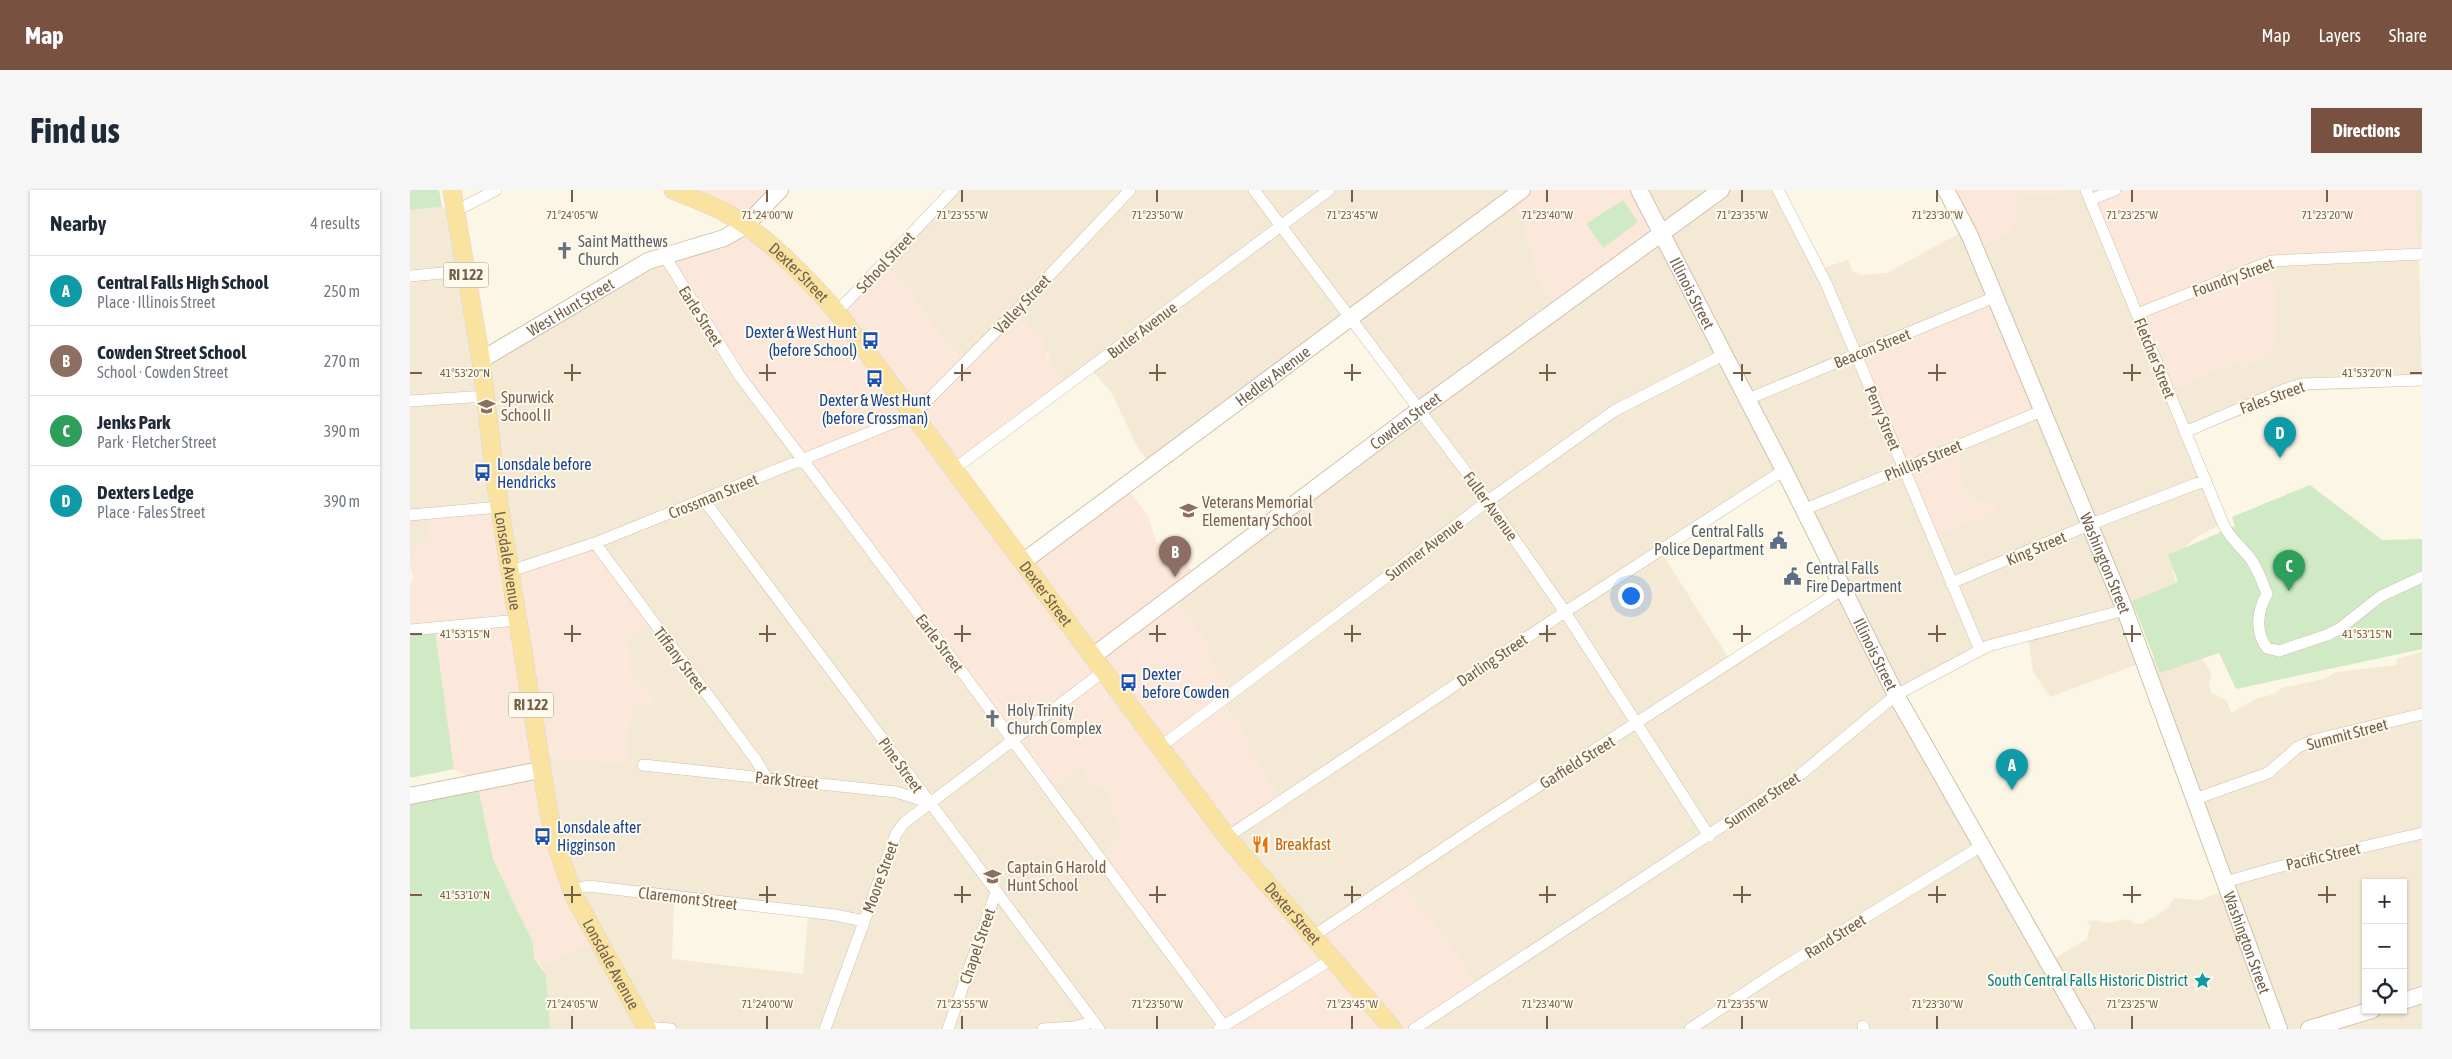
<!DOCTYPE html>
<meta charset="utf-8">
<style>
:root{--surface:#fff;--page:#f6f6f7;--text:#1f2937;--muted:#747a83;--line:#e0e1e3;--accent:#785141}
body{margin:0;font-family:"Asap Condensed",sans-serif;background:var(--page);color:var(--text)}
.controls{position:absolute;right:15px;bottom:15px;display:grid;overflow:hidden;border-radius:0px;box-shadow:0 1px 4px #0004}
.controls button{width:45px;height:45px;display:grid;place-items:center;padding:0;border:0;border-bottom:1px solid var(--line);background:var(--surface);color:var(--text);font:25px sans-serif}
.you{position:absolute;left:1220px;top:405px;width:18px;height:18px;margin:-12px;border:4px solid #fff;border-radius:50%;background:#1a73e8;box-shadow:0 0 0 8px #1a73e833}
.badge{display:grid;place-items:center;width:32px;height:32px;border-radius:50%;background:var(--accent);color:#fff;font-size:16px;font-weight:700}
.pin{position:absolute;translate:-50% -41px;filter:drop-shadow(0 1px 2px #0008)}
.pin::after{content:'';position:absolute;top:26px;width:18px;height:15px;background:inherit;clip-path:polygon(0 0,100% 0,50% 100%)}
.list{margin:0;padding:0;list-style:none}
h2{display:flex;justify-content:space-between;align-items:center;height:65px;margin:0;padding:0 20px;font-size:21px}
h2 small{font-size:16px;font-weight:400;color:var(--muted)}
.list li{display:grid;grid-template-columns:32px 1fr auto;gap:15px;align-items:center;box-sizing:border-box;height:70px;padding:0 20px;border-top:1px solid var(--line)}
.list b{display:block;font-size:19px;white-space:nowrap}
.list p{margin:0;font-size:16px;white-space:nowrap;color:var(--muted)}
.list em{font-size:16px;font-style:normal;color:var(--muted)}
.icon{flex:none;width:28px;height:28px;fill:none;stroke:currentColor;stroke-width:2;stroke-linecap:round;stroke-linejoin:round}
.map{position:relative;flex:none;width:2012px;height:839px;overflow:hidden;border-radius:0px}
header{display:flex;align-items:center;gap:30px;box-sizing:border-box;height:70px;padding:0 25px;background:var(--accent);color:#fff}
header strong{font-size:24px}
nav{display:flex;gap:28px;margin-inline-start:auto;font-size:18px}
.intro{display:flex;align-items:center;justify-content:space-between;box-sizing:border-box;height:120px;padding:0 30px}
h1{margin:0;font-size:35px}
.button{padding:12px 22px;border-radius:0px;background:var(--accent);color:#fff;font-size:18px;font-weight:700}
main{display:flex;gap:30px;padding:0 30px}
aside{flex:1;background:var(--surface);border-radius:0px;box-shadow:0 1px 4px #0004}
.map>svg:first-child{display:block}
.residential{fill:#f4e9d5;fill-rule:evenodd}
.commercial{fill:#fce8da}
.green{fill:#cfeac4}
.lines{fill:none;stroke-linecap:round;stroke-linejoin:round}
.street-casing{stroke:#cebfac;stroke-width:12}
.secondary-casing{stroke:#d1c0aa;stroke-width:18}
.primary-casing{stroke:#dbd5d0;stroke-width:19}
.street{stroke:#fff;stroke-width:11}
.secondary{stroke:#fff;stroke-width:16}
.primary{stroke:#fae3a0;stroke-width:18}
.ticks{fill:none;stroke:#755f4b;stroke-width:2}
.labels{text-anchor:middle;stroke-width:4;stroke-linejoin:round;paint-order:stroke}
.shield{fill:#fffaec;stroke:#9e8e7b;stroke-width:1}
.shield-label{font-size:15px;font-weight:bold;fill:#755f4b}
.worship-label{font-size:16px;fill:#5b616d;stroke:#fffaec;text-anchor:start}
.street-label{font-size:16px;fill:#755f4b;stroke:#fffaec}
.transit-label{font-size:16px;fill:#164399;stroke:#fffaec;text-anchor:start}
.education-label{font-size:16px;fill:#785e54;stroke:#fffaec;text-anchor:start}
.service-label{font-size:16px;fill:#4e5e75;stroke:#fffaec;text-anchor:end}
.food-label{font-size:16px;fill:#c56008;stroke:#fffaec;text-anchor:start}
.culture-label{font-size:16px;fill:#0d838f;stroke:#fffaec;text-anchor:end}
.ticks-label{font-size:12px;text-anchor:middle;fill:#755f4b;stroke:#fffaec;stroke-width:4;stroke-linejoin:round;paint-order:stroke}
</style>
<header>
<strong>Map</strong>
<nav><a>Map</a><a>Layers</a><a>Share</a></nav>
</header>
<div class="intro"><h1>Find us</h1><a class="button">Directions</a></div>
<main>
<aside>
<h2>Nearby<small>4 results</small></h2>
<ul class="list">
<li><span class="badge" style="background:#0f9aa8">A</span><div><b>Central Falls High School</b><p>Place · Illinois Street</p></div><em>250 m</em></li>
<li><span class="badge" style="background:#8d6e63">B</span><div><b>Cowden Street School</b><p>School · Cowden Street</p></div><em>270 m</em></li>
<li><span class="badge" style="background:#2e9e5b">C</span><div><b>Jenks Park</b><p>Park · Fletcher Street</p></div><em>390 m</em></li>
<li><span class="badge" style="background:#0f9aa8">D</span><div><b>Dexters Ledge</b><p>Place · Fales Street</p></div><em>390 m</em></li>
</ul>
</aside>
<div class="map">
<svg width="2012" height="839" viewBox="0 0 2012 839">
<rect width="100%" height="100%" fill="#fcf6e6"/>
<path class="residential" d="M547,0h570l-16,13 14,17 2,19 4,6 8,38 96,-93h141l44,79 28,-9 4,11 9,4 26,-2 78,-43 11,18 34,-17 7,-14v-19l4,-5 30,2 13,-5h54l52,200 61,-26 15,2 17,-97 4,-3 150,-8 -2,-68h7v69l-3,2 3,125 -114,5 -120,45 32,89 -22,11 -22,19 -3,16 6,27 -23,2 -29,13 16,49 -93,35 -17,-26 -4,-28 -4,-1 -43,9 -85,48 154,261 36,-21 3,-13 -3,-5 7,-1 12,3 22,-4 8,5 7,-1 24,-14 7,-11 26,2 28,-11 -80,-229 35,-10 18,6 10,18 -2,13 3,6 15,8 4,12 24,-14 20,-5 6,-6 43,-9 12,-7 60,-7 1,-6 25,-7v377h-1002l57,-39 -12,-18 -5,-13 -28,-39 -20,-21 -9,-15 -86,57 -86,-99 18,-93 -7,-18 -19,-27 12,-11 -20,-23 -10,-30 -31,-40 245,-187 -68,-90 -200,142 -12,-15 -28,-58 -21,-24 -23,17 -18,-22 -1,-10 -82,9 -21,-20 -37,-54 -21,-21zM1458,162l93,97 -4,26 13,23 28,8 -19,14 -11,1 -12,5zM1371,286l60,114 -110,72 -70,-110zM1956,693h37v127h-37z
M32,17l12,6 24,150 183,-104 388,531 32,-26 14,22 14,5 3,18 10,17v13l-26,18 136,172h-682l-4,-54 -6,-11 28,-9 7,-58 -33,-141 84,8 1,-28 3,-5v-18l4,-8 20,-2 -3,-9 -16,-11 -5,-12v-18l-5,-14 23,-16 -135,-50 -83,-34 -11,7 -9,20v-356zM264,710l134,15 -5,59 -131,-15z"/>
<path class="commercial" d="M269,0h101l-37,38 101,85 43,-46 21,21 37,54 21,20 52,-48 25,26 6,23 18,22 -109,84 61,95 109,-75 21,29 7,24 20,7 22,30 -24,21 31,40 10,30 20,23 -12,11 19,27 7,18 34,52 -52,36 86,104 86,-57 9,15 20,21 28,39 5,13 12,18 -57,39h-188l-136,-172 26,-18v-13l-10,-17 -3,-18 -14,-5 -9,-8 -5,-14 -32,26 -308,-405 -29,-42 -50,-82 77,-34z
M1117,0h108l25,47 -103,70 -18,-24 -8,-38 -4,-6 -2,-18 -14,-18z
M1535,0h119l-13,5 -30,-2 -4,5v19l-6,14 -36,17z
M1708,0h297l2,68 -150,8 -3,3 13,25 -2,47 -6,12 -23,13 -15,-2 -61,27 -78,-189z
M1586,112l47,112 -52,25 -30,11 -4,25 13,23 29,8 -20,14 -11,1 -34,17 -76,-181z
M90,317l11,63 83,-26 54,79 -23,16 5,14v18l5,12 16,11 3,9 -21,3 -3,7v18l-3,5 -1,29 -84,-9 2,31 52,155 -28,13 -28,9 -6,-6 -1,-15 -40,-84 -16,-77 -23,-13 -19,-137 -25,1v-52l4,-1 -4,-14 9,-21 11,-6 -3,-24z"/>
<path class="green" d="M0,0h29l3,17 -32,3z
M1213,10l15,22 -35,26 -17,-24z
M1900,295l72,55 40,-1v110l-186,40 -17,-36 -59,20 -28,-72 46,-19 -10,-27 67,-29 -3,-9z
M25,441l19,138 -44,9v-146z
M67,592l16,77 40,84 1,15 12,17 4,54h-140v-233z"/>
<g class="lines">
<defs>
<path id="street" d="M844,0l234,311 77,111 144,224
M1368,0l48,93 154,367
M1676,0l138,336c7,13 17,21 26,32 8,11 12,23 17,36 -10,17 -12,38 0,54l12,3 48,-16 12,-6 42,-33 41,-19
M1680,10l25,-10
M46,21l40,-21
M254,65l75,120 232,309 253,342
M0,86l55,-5
M427,122l116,-122
M1727,124l134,-53 151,-7
M1338,209l247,-102
M0,211l76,-5
M1775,242l98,-42 20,-6 119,-4
M544,279l375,-279
M294,310l395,529
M1393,320l239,-99
M0,325l90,-8
M185,353l161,217 10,17
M101,381l84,-28 318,-128 100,-101 117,-124
M1541,393l138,-58 117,-45
M0,440l107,-10
M750,557l328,-246 126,-90 111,-57
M233,575l253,27 32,10
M1785,609l73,-26 30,-26 16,-7 108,-26
M817,647l338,-225 219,-142
M1815,692l53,-15 144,-34
M162,700l16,-4 247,29 29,6
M902,747l168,-113 363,-235
M1453,836l1,3
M236,837l25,2
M415,839l71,-195 8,-11 200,-152
M538,839l48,-137
M633,839l31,-2 19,-5
M809,839l113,-70
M1004,839l387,-255 95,-79 92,-49 137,-36
M1280,839l94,-62 199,-122"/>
<g id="secondary">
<path id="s1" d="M1229,0l145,280 112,225 190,334"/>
<path id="s2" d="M1536,0l24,46 155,374 154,419"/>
<path id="s3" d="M71,170l167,-99 76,-23 21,-12 35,-36"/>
<path id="s4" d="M614,371l498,-371"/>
<path id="s5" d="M683,466l326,-246 302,-220"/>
<path d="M0,606l130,-26"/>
<path d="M1993,811l19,-6"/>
<path d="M1899,839l63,-19"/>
</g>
<g id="primary">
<path id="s6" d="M42,0l29,170 15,125 52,323 8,36 18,52 73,133"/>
<path id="s7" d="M263,0c17,7 36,14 53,23 39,21 81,65 111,99l390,525 166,192"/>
</g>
</defs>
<use href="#street" class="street-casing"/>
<use href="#secondary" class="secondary-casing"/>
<use href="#primary" class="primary-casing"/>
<use href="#street" class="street"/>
<use href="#secondary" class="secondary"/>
<use href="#primary" class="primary"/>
</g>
<path class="ticks" d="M162,0v12M357,0v12M552,0v12M747,0v12M942,0v12M1137,0v12M1332,0v12M1527,0v12M1722,0v12M1917,0v12M162,174v17M357,174v17M552,174v17M747,174v17M942,174v17M1137,174v17M1332,174v17M1527,174v17M1722,174v17M0,183h12M154,183h17M349,183h17M544,183h17M739,183h17M934,183h17M1129,183h17M1323,183h18M1518,183h18M1713,183h18M2000,183h12M162,435v17M357,435v17M552,435v17M747,435v17M942,435v17M1137,435v17M1332,435v17M1527,435v17M1722,435v17M0,444h12M154,444h17M349,444h17M544,444h17M739,444h17M934,444h17M1129,444h17M1323,444h18M1518,444h18M1713,444h18M2000,444h12M162,696v17M357,696v17M552,696v17M747,696v17M942,696v17M1137,696v17M1332,696v17M1527,696v17M1722,696v17M1917,696v17M0,705h12M154,705h17M349,705h17M544,705h17M739,705h17M934,705h17M1129,705h17M1323,705h18M1518,705h18M1713,705h18M1908,705h18M162,826v13M357,826v13M552,826v13M747,826v13M942,826v13M1137,826v13M1332,826v13M1527,826v13M1722,826v13"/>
<defs>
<symbol id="church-bare" viewBox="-9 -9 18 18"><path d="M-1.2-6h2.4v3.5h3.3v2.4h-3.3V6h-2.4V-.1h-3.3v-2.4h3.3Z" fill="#6b7280" stroke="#fffaec" stroke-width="2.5" paint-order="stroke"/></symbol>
<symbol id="bus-bare" viewBox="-9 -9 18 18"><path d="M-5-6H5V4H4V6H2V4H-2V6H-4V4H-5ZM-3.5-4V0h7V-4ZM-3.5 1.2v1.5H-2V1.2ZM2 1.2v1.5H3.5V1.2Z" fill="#1a4fb4" stroke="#fffaec" stroke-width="2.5" paint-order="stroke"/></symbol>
<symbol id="school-bare" viewBox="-9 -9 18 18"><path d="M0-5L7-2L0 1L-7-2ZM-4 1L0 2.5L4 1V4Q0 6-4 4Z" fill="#8d6e63" stroke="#fffaec" stroke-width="2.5" paint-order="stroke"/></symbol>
<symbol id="civic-bare" viewBox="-9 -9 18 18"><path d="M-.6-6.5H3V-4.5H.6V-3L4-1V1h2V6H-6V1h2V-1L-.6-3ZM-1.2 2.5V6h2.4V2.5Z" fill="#5c6f8a" stroke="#fffaec" stroke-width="2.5" paint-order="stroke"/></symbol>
<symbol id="restaurant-bare" viewBox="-9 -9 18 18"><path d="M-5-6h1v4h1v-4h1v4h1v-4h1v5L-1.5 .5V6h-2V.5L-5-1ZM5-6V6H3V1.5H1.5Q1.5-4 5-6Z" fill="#e8710a" stroke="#fffaec" stroke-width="2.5" paint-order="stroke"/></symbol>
<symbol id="sight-bare" viewBox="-9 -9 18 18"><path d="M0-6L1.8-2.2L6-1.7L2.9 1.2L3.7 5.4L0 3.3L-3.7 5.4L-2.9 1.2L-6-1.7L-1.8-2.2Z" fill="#0f9aa8" stroke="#fffaec" stroke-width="2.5" paint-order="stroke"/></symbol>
</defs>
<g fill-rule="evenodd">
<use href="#church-bare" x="142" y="48" width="25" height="25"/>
<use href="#bus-bare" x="448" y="138" width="25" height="25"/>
<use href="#bus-bare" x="452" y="176" width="25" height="25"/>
<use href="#school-bare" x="64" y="204" width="25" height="25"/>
<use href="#bus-bare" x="60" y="270" width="25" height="25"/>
<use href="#school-bare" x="766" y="308" width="25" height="25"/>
<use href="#civic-bare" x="1356" y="338" width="25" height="25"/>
<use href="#civic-bare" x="1370" y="374" width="25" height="25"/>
<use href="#bus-bare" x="706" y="480" width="25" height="25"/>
<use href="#church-bare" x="570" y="516" width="25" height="25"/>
<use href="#bus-bare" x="120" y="634" width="25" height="25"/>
<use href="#restaurant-bare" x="838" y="642" width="25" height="25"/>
<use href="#school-bare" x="570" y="674" width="25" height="25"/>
<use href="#sight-bare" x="1780" y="778" width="25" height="25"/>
</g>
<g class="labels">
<g class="shield">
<rect x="33.5" y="72.5" width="45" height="25" rx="4"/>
<rect x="98.5" y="502.5" width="45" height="25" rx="4"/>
</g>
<g class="shield-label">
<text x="56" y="90">RI 122</text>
<text x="121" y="520">RI 122</text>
</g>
<g class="worship-label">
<text x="168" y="57">Saint Matthews<tspan x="168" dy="18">Church</tspan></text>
<text x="597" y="526">Holy Trinity<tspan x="597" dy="18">Church Complex</tspan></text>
</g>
<g class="street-label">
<text transform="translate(475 72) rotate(-47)" y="6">School Street</text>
<text dy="6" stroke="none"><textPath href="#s7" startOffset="152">Dexter Street</textPath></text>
<text transform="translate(1823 87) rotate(-20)" y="6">Foundry Street</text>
<text dy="6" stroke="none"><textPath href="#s1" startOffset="116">Illinois Street</textPath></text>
<text transform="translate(612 114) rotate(-47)" y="6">Valley Street</text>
<text dy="6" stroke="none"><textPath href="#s3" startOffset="104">West Hunt Street</textPath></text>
<text transform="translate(291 126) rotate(58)" y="6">Earle Street</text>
<text transform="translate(732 140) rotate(-37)" y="6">Butler Avenue</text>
<text transform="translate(1462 158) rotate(-22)" y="6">Beacon Street</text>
<text transform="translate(1745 168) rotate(68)" y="6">Fletcher Street</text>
<text dy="6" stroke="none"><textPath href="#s4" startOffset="310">Hedley Avenue</textPath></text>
<text transform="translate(1862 207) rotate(-20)" y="6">Fales Street</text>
<text transform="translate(1473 228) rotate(67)" y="6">Perry Street</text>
<text dy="6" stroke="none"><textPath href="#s5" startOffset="391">Cowden Street</textPath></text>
<text transform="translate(1513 270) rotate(-23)" y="6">Phillips Street</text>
<text transform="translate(303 306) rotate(-22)" y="6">Crossman Street</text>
<text transform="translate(1081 316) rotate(54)" y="6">Fuller Avenue</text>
<text transform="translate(1626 358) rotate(-23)" y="6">King Street</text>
<text transform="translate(1014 359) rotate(-37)" y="6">Sumner Avenue</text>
<text dy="6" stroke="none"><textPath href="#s6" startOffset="375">Lonsdale Avenue</textPath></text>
<text dy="6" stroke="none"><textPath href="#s2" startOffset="406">Washington Street</textPath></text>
<text dy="6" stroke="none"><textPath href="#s7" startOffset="558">Dexter Street</textPath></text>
<text transform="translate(530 453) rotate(53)" y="6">Earle Street</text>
<text dy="6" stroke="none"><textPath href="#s1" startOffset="521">Illinois Street</textPath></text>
<text transform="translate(271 470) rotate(53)" y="6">Tiffany Street</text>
<text transform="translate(1082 470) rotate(-34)" y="6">Darling Street</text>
<text transform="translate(1937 544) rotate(-15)" y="6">Summit Street</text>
<text transform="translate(1167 572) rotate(-32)" y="6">Garfield Street</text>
<text transform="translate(491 575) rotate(54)" y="6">Pine Street</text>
<text transform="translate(377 590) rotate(6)" y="6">Park Street</text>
<text transform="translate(1352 610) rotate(-34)" y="6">Summer Street</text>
<text transform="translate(1913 666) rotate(-13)" y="6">Pacific Street</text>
<text transform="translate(470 687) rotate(-70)" y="6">Moore Street</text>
<text transform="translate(278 708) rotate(7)" y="6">Claremont Street</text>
<text dy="6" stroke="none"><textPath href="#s7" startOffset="962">Dexter Street</textPath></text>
<text transform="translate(1425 746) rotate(-32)" y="6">Rand Street</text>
<text dy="6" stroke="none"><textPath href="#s2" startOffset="811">Washington Street</textPath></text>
<text transform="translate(567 756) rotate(-71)" y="6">Chapel Street</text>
<text dy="6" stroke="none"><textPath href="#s6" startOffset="795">Lonsdale Avenue</textPath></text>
</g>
<g class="transit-label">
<text x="447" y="148" text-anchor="end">Dexter &amp; West Hunt<tspan x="447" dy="18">(before School)</tspan></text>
<text x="465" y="216" text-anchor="middle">Dexter &amp; West Hunt<tspan x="465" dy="18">(before Crossman)</tspan></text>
<text x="87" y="280">Lonsdale before<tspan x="87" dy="18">Hendricks</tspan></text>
<text x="732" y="490">Dexter<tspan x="732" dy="18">before Cowden</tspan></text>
<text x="147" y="643">Lonsdale after<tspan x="147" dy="18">Higginson</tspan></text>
</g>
<g class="education-label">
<text x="91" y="213">Spurwick<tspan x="91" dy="18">School II</tspan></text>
<text x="792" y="318">Veterans Memorial<tspan x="792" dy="18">Elementary School</tspan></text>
<text x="597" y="683">Captain G Harold<tspan x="597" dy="18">Hunt School</tspan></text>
</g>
<g class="service-label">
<text x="1354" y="347">Central Falls<tspan x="1354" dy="18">Police Department</tspan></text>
<text x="1396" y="384" text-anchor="start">Central Falls<tspan x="1396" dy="18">Fire Department</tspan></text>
</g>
<g class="food-label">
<text x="865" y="660">Breakfast</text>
</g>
<g class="culture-label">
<text x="1778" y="796">South Central Falls Historic District</text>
</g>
</g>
<g class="ticks-label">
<text x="162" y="29">71°24'05"W</text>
<text x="357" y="29">71°24'00"W</text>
<text x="552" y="29">71°23'55"W</text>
<text x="747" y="29">71°23'50"W</text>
<text x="942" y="29">71°23'45"W</text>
<text x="1137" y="29">71°23'40"W</text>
<text x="1332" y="29">71°23'35"W</text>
<text x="1527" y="29">71°23'30"W</text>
<text x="1722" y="29">71°23'25"W</text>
<text x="1917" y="29">71°23'20"W</text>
<text x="55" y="187">41°53'20"N</text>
<text x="1957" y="187">41°53'20"N</text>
<text x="55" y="448">41°53'15"N</text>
<text x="1957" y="448">41°53'15"N</text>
<text x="55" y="709">41°53'10"N</text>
<text x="162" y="818">71°24'05"W</text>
<text x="357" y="818">71°24'00"W</text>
<text x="552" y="818">71°23'55"W</text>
<text x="747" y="818">71°23'50"W</text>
<text x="942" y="818">71°23'45"W</text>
<text x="1137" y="818">71°23'40"W</text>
<text x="1332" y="818">71°23'35"W</text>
<text x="1527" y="818">71°23'30"W</text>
<text x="1722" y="818">71°23'25"W</text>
</g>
</svg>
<div class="controls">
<button>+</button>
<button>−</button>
<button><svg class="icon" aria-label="locate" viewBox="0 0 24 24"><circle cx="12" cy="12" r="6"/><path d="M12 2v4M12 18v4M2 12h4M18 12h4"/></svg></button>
</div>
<div class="you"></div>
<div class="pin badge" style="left:1602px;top:600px;background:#0f9aa8">A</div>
<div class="pin badge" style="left:765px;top:387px;background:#8d6e63">B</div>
<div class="pin badge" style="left:1879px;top:401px;background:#2e9e5b">C</div>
<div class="pin badge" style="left:1870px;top:268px;background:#0f9aa8">D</div>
</div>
</main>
